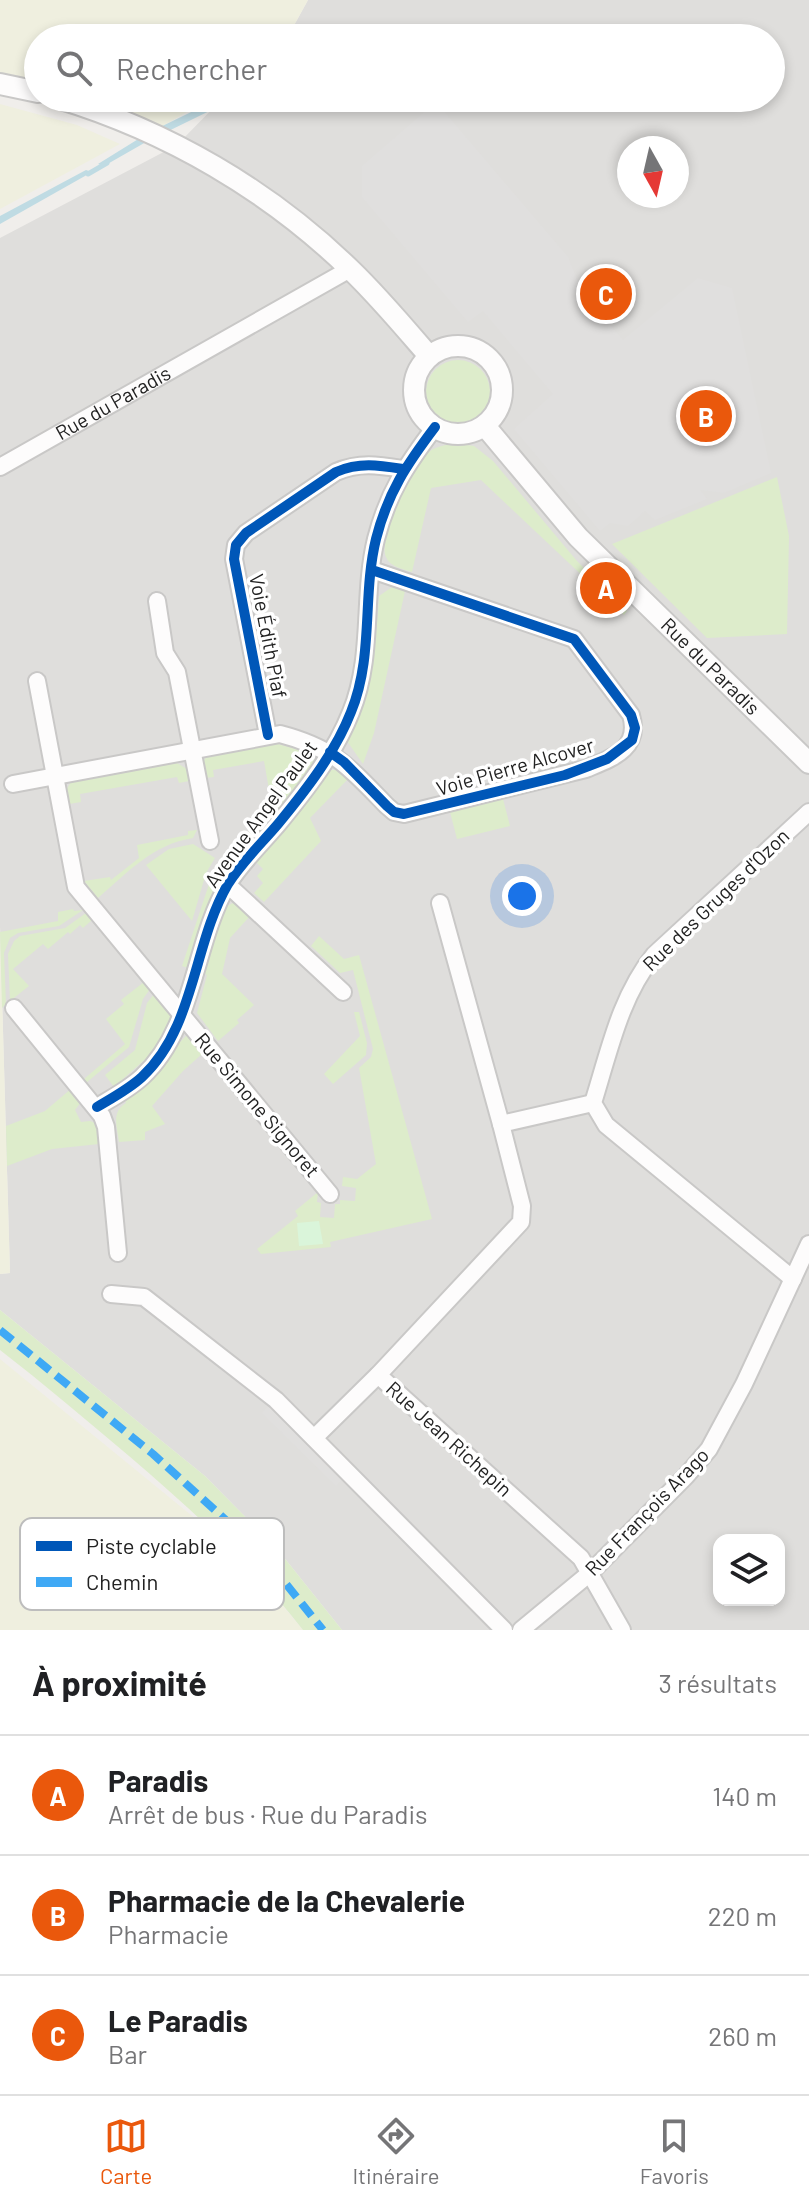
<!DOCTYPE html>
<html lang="fr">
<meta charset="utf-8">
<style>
:root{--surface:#fff;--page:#f6f6f6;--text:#202124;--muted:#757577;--line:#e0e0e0;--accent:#ea580c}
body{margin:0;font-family:Barlow,sans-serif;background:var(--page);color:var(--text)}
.controls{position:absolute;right:24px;bottom:24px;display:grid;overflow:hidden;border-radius:16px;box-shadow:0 4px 12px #0003}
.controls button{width:72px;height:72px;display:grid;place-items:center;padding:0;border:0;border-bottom:2px solid var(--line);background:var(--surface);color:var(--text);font:40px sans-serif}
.compass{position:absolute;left:617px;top:136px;width:72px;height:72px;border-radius:50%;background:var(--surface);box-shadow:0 4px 12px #0003;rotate:172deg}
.you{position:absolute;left:522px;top:896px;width:28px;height:28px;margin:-20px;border:6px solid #fff;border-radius:50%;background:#1a73e8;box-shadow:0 0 0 12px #1a73e833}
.badge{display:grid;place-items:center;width:52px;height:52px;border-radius:50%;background:var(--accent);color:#fff;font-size:26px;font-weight:700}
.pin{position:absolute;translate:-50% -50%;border:4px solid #fff;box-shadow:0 2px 8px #0006}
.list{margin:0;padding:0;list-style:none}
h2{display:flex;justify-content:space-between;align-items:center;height:104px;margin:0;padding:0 32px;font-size:34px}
h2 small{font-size:26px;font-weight:400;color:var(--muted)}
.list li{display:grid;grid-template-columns:52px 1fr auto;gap:24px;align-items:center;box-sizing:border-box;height:120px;padding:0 32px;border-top:2px solid var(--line)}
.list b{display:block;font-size:30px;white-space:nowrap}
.list p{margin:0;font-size:26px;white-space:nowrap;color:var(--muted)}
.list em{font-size:26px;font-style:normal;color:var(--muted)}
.icon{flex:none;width:44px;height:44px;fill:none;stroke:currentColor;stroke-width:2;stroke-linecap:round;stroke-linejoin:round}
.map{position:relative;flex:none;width:809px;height:1630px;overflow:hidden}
.search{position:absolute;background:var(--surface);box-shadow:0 4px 12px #0003;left:24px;right:24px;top:24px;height:88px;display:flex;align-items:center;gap:20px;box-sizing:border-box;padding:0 28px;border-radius:44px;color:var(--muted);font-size:30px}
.sheet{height:464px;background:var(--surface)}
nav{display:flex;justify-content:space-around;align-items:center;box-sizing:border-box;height:112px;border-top:2px solid var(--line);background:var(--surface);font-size:22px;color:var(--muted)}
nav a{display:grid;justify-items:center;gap:4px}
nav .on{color:var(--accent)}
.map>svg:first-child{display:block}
.residential{fill:#dfdedc;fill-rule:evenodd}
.farmland{fill:#efefdf}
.grass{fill:#ddeccb}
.park{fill:#daf5da}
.parking{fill:#e0dfde}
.water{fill:#bfdbe3}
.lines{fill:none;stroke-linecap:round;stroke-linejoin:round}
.stream{stroke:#bfdbe3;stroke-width:5}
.minor-casing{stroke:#c9c8c7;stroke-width:20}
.tertiary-casing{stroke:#c9c8c7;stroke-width:24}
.minor{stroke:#fdfcfc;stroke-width:16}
.tertiary{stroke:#fdfcfc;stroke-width:20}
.quiet{stroke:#3fa9f5;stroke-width:8;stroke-dasharray:16 8;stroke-linecap:butt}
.cycleway-casing{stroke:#fff;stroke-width:15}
.cycleway{stroke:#0057b8;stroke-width:10}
.labels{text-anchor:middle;stroke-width:7;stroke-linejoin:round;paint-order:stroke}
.street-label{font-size:20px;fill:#222;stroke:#fff}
.key{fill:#fff;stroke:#bdbdbd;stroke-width:2}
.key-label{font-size:22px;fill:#222}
</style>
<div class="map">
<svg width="809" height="1630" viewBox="0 0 809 1630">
<rect width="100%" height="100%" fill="#f0eeeb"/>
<path class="residential" d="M308,0h501v1630h-467l-64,-80 -73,-74 -205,-166v-36l10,-1 -10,-346v-689l177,-93 46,-47h548v-60h-488l9,-9zM629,148h48v48h-48zM719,1540h60v60h-60z"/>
<path class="farmland" d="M0,0h308l-16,29 -9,9h-245v42l-38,-7z
M92,98h119l-50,29z
M0,104l77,21 43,19 -120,65z
M0,927l10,346 -10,1z
M0,1359l240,196 63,75h-303z"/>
<path class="grass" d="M426 392a32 32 0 1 1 64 0a32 32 0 1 1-64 0Z
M460,444l14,2 19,15 84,100 50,50 -3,4 -143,-135 -50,8 -19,84c-9,-3 -22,-5 -26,-15 -9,-18 27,-95 44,-106 9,-6 20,-7 30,-7z
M777,477l12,59 -2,98 -80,4 -95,-94z
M392,587l13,4 -31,142 -11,31 -16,-23c24,-47 29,-94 32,-145z
M265,744h13l25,7 -33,44 -6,-34 -51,9 1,7 -9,1 -3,-14 4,-7z
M310,754l4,2c3,20 -63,88 -79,106l-9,-7 26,-25z
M177,763l10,6 2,12 -10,2 -2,-6 -97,17 1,8 -12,2 -3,-14 5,-8z
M331,770h8l10,8 -39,40 11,23 -57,61 -10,-9 9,-10 -6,-7 6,-7 -8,-8 38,-42z
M503,799l7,27 -53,13 -7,-27z
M197,830l-4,8c-40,6 -66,35 -95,60l-14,-17 26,-4 1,3 28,-22 -2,-13 51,-10v-4z
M193,844l22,14 -9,15 -14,48 -46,-56 23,-16z
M222,861l9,7 -33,68 -10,32 -6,-2 30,-91z
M233,903l18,12 -21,23 -8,36 32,31 -17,15 2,3 -21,18 -21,-28 10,-38 -5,-2 23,-66z
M73,909l1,2 9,-1 -24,16 -41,7 -8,5 -6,15 2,51 -4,4 -2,-76 58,-11v-9z
M86,913l6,7 -9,8 -3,-3 -10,9 -2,-2 -20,17 -5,-5 -30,25 16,17 -19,15 -2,-47 6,-13 6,-5 45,-8z
M319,936l25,23 15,-4 73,264 -102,23 1,5 -70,7 -4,-5 41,-33 -3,-5 23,-19 -1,10 4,1 -1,14 14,1 1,-14h5v-4l15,1 1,-13 -14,-2 1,-9 14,2 19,-15 -17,-96 12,-11 2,-8 -20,-79 -13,3 -29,-27z
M144,982l6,7 -7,10 -14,48 -43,36 -2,-4 41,-35 -19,-25 18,-15 -3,-4z
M154,994l15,17 2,8 -20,35 -37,33 -9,-12 30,-25 12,-47z
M354,1012h5l8,31 -1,12 -33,29 -9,-10 36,-38z
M186,1036l7,3 -1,2 10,13 -19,17 -31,35 13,18 -20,8v8l-26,2c-2,-15 -8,-30 7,-39l-2,-4z
M72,1088l9,14 -6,8 6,12 9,-1 8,3 1,20 -47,5 -45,17 -1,-40 39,-15z
M0,1310l205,166 73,74 64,80h-39c-51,-66 -111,-120 -174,-174 -43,-36 -85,-72 -129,-106z"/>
<path class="park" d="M319,1221l4,23 -24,2 -2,-23z"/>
<path class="parking" d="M436,102l132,155 13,33 42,50 75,-62 34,10 39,185 -47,20 -24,-3 7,9 -52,21 -10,-9 -17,15 -18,-3 -10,8 -86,-102 39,-35 -70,-83 -15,11 -106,-125v-31z
M270,1404l74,73 -8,9 -74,-73z"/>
<path class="water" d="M220,98h16l-90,44 -42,24 -6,-2 50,-31z
M86,170l6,2 -92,52v-8z"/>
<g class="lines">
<path class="stream" d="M88,174l19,-11"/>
<defs>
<g id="minor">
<path id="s1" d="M0,467l350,-198"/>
<path d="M157,601l8,52 12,19 33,169"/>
<path d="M37,681l39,206 254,307"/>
<path d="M268,735l-34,-176 2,-14 10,-12 90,-61c23,-10 42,-7 67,-3"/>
<path d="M13,784l267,-50c54,14 69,33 107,72l7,6 10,2 182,-45c26,-11 55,-20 45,-54l-57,-76 -202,-69"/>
<path d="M228,885l115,107"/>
<path d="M440,903l61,221"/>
<path d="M14,1008l88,108 4,11 12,126"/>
<path d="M97,1107c15,-9 32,-18 45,-30 53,-49 51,-133 86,-193 14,-22 33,-40 50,-60 28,-34 57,-71 73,-112 23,-56 11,-116 25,-173 12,-47 31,-75 59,-112"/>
<path d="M793,1279l-187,-154 -13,-22c16,-51 27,-106 61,-148l155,-143"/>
<path d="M111,1294l33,3 132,103 228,230"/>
<path d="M378,1375l203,183 41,72"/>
<path d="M314,1438l64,-63 143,-153 1,-16 -21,-82 92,-21"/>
<path d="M521,1630l69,-57 96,-97 23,-27 35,-65 65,-140"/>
</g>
<g id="tertiary">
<path d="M0,84l38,8"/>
<path d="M58,98c109,33 211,92 293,172 28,27 53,57 78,86"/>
<circle cx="458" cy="390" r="44"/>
<path id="s2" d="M485,426l93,111 231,226"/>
</g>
</defs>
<use href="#minor" class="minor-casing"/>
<use href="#tertiary" class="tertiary-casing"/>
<use href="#minor" class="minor"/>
<use href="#tertiary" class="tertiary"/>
<path class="quiet" d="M0,1330l153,124 106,96 64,80"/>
<defs>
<path id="cycleway" d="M268,735l-34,-176 2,-14 10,-12 90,-61c23,-10 42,-7 67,-3
M330,752l14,10 43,44 7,6 10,2 161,-39 42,-16 25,-19 3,-12 -4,-13 -57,-76 -202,-69
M97,1107c15,-9 32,-18 45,-30 53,-49 51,-133 86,-193 14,-22 33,-40 50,-60 28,-34 57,-71 73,-112 23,-56 11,-116 25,-173 12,-47 31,-75 59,-112"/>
</defs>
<use href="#cycleway" class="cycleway-casing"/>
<use href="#cycleway" class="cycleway"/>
</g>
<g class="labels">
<g class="street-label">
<text dy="7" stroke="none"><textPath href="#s1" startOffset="130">Rue du Paradis</textPath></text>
<text transform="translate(268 636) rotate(79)" y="7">Voie Édith Piaf</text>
<text dy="7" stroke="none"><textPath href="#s2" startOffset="330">Rue du Paradis</textPath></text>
<text transform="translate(515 767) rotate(-16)" y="7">Voie Pierre Alcover</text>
<text transform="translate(261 814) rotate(-54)" y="7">Avenue Angel Paulet</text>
<text transform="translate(716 900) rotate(-44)" y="7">Rue des Gruges d'Ozon</text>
<text transform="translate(257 1105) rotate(50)" y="7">Rue Simone Signoret</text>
<text transform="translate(449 1439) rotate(42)" y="7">Rue Jean Richepin</text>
<text transform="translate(647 1512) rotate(-46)" y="7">Rue François Arago</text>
</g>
</g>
<rect x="20" y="1518" width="264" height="92" rx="12" class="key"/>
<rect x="36" y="1541" width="36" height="10" fill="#0057b8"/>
<rect x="36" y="1577" width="36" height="10" fill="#3fa9f5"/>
<g class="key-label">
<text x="86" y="1554">Piste cyclable</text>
<text x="86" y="1590">Chemin</text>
</g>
</svg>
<div class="controls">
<button><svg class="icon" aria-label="layers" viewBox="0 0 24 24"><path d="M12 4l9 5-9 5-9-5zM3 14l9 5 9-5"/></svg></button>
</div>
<svg class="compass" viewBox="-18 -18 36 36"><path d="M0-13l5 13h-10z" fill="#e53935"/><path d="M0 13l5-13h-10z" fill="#757577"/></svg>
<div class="you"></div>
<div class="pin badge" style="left:606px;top:588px">A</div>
<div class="pin badge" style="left:706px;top:416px">B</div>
<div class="pin badge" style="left:606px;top:294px">C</div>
<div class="search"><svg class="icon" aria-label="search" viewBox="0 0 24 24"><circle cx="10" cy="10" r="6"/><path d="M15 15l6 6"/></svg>Rechercher</div>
</div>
<section class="sheet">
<h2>À proximité<small>3 résultats</small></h2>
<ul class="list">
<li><span class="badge">A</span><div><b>Paradis</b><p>Arrêt de bus · Rue du Paradis</p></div><em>140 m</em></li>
<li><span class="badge">B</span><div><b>Pharmacie de la Chevalerie</b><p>Pharmacie</p></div><em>220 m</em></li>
<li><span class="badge">C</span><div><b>Le Paradis</b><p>Bar</p></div><em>260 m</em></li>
</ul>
</section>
<nav>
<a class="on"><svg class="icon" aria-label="map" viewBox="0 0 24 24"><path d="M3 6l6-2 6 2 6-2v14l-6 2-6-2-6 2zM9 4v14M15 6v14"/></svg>Carte</a>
<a><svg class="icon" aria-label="directions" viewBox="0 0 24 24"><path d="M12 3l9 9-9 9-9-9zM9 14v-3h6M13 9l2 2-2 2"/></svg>Itinéraire</a>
<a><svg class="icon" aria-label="saved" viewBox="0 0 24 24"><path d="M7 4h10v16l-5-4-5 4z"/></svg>Favoris</a>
</nav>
